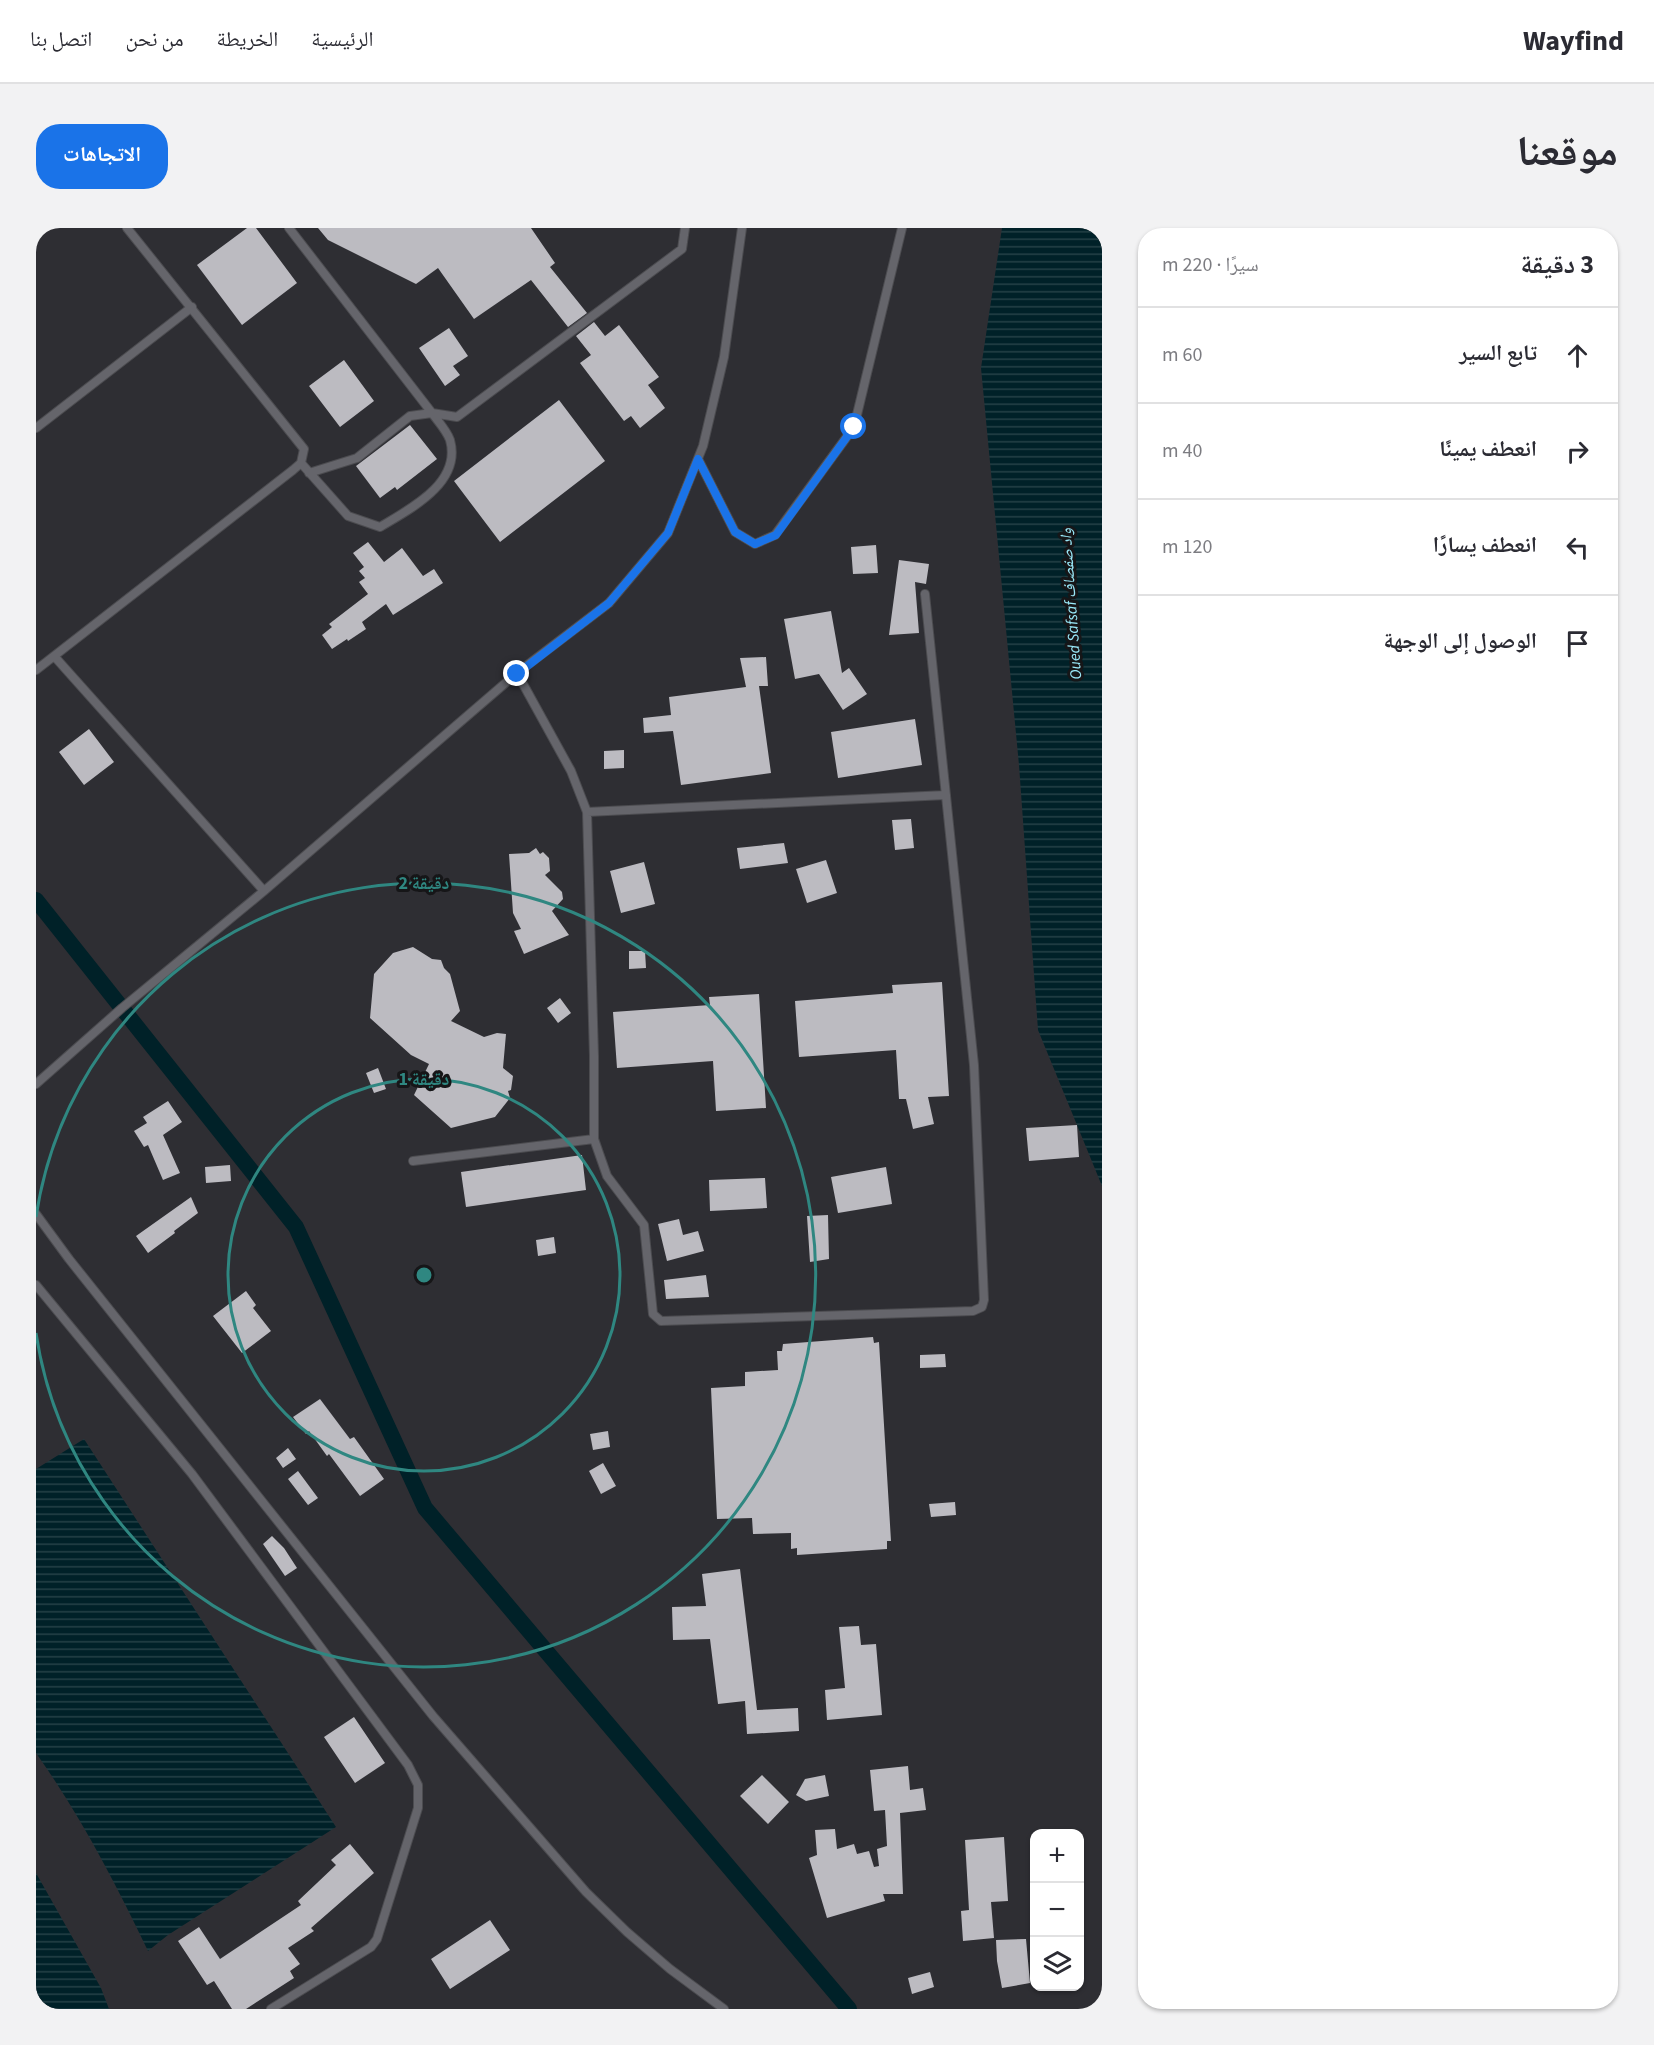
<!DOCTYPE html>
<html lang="ar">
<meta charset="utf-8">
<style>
:root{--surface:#fff;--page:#f2f2f3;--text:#2b2b33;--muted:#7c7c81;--line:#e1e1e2;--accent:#1a73e8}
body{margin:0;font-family:"Source Sans 3","Noto Naskh Arabic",sans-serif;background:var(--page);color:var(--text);direction:rtl}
.controls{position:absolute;right:18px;bottom:18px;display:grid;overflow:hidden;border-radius:12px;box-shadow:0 2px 4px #0004}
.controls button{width:54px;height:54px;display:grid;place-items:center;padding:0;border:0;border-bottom:2px solid var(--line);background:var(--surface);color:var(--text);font:30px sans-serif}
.stop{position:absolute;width:18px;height:18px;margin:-14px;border:4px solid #1a73e8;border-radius:50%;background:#fff}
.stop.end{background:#1a73e8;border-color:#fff;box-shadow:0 2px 6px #0008}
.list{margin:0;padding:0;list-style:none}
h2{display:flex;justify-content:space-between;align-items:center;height:78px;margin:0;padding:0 24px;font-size:26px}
h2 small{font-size:20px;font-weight:400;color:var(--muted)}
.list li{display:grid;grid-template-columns:39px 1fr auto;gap:18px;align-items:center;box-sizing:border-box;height:96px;padding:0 24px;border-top:2px solid var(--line)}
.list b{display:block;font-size:22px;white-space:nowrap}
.list em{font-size:20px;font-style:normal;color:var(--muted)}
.icon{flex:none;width:33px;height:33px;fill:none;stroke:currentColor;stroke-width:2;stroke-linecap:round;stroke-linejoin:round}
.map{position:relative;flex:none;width:1066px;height:1781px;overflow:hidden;direction:ltr;border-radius:24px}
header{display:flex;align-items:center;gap:36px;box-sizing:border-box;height:84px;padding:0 30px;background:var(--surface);border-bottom:2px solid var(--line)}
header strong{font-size:28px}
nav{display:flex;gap:33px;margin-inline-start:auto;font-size:21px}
.intro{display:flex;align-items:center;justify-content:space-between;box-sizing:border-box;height:144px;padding:0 36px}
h1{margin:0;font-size:42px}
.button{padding:15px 27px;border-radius:24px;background:var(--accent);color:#fff;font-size:21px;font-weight:700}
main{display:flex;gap:36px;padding:0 36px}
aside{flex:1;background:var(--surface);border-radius:24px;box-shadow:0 2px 4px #0004}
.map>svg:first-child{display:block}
.water{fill:url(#water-rules)}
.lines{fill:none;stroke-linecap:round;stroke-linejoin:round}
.canal{stroke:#002128;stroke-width:16}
.building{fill:#bcbbc1}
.service-casing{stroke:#4c4c50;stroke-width:10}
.service{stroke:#65656b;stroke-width:8}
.route{stroke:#1a73e8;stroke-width:8}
.ring{fill:none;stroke:#2f8781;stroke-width:3}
.labels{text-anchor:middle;stroke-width:6;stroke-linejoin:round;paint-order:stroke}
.water-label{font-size:16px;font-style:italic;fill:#99e8f8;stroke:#161618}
.centre{fill:#2f8781;stroke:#161618;stroke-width:3}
.ring-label{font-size:18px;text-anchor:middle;font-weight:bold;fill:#2f8781;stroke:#161618;stroke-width:6;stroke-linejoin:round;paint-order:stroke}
</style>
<header>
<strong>Wayfind</strong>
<nav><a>الرئيسية</a><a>الخريطة</a><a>من نحن</a><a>اتصل بنا</a></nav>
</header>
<div class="intro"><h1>موقعنا</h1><a class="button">الاتجاهات</a></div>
<main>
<aside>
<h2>3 دقيقة<small>سيرًا · 220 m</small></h2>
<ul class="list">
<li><svg class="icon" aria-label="ahead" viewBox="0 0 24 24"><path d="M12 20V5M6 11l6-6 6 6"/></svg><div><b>تابع السير</b></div><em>60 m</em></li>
<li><svg class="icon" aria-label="right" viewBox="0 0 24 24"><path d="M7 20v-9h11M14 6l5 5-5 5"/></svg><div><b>انعطف يمينًا</b></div><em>40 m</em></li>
<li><svg class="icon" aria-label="left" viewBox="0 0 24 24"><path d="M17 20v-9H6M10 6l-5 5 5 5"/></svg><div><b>انعطف يسارًا</b></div><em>120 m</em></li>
<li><svg class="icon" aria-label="arrive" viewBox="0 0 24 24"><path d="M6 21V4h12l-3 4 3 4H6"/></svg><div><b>الوصول إلى الوجهة</b></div></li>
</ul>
</aside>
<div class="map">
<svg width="1066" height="1781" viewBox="0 0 1066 1781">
<defs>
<pattern id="water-rules" width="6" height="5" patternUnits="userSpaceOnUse" patternTransform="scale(1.5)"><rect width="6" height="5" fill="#002128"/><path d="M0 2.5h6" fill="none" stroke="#254147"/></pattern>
</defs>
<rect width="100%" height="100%" fill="#2e2e33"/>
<path class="water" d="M966,0h100v958l-64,-156 -19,-265 -38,-397z
M48,1211l252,388 -168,108 -20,16c-33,-69 -68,-136 -112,-198v-284z
M0,1645l65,115 8,21h-73z"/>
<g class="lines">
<path class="canal" d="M0,672l260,327 129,281 424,501"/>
</g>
<path class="building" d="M211,0h9l41,55 -55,42 -45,-60z
M282,0h213l24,35 -5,4 37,46 -19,14 -37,-47 -57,39 -36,-51 -22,16 -88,-44z
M558,94l11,14 14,-11 40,52 -11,8 17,23 -25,20 -9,-12 -7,5 -44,-58 11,-8 -15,-19z
M413,100l19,28 -15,10 7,9 -15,11 -26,-38z
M308,132l30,41 -34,26 -31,-41z
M523,172l46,61 -105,81 -46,-61z
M374,197l27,34 -40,31 -2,-3 -15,11 -24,-32z
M332,314l16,20 18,-14 21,28 11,-7 9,14 -50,32 -7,-11 -24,18 4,7 -18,12 -1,-2 -15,10 -10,-14 10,-8 -3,-3 39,-30 -9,-12 6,-4 -6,-7 5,-4 -11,-14z
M840,317l2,28 -25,1 -2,-27z
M863,332l30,4 -3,20 -11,-2 4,51 -30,2z
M795,383l11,62 7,-5 18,26 -24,16 -24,-36 -24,5 -11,-60z
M730,429l2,29h-9l12,87 -90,12 -8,-54 -29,2 -1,-15 28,-3 -2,-18 77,-10 -6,-29z
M879,491l7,46 -84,13 -7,-46z
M53,501l25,33 -30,23 -25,-33z
M588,522v18l-20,1v-18z
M875,591l3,29 -19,2 -3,-30z
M748,615l4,20 -48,6 -3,-21z
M500,620l4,6 3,-2 6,6 1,13 -5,4 17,17 1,7 -11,12 17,24 -45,19 -10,-23 7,-2 -8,-16 -4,-59 20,-1z
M790,632l11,33 -30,10 -11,-34z
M608,634l11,42 -34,9 -11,-42z
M377,719l19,12 9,1 3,8 6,6 10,37 -9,10 33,16 13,-4 9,1 -3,34 10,8 -2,14 -3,1 2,7 -15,19 -44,11 -37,-33 15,-31 -18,-9 -41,-37 4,-44 19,-21z
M593,723h16l1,17 -17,1z
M906,754l7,114 -21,1 6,27 -21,5 -7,-30h-7l-3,-49 -97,7 -4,-56 98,-8 -1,-8z
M723,766l7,114 -50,3 -3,-50 -96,7 -4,-56 97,-7 -1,-8z
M524,770l11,15 -13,10 -11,-15z
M342,840l8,21 -12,4 -8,-20z
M132,873l14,21 -19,13 17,38 -17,7 -15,-35 -4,2 -10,-16 13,-8 -4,-6z
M1041,897l2,32 -50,4 -3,-33z
M546,927l4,35 -120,17 -5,-35z
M194,937l1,16 -25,2 -1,-16z
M850,939l6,37 -54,9 -7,-36z
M729,950l2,30 -57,3 -1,-31z
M155,969l7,16 -24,18 1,2 -27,20 -12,-17z
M792,987l1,44 -19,3 -3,-46z
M643,991l4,16 15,-4 6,20 -37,10 -9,-37z
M518,1009l2,16 -18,3 -2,-16z
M670,1047l3,22 -43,2 -2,-19z
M210,1063l10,14 -3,3 18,23 -29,22 -29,-37z
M837,1109l1,6 5,-1 12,199h-4v8l-90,6v-7l-6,1v-16l-38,1 -1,-16 -35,1 -6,-131 34,-2v-14l33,-2 -1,-19h5l1,-7z
M909,1126l1,13 -26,1v-13z
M284,1171l30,40 4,-2 30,42 -24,17 -31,-42 -2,2 -18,-25 -3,3 -13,-17z
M572,1203l2,16 -17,3 -3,-16z
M252,1220l8,11 -13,9 -7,-10z
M567,1235l13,23 -15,8 -12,-23z
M262,1243l20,27 -10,7 -20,-26z
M919,1274l1,13 -25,2 -2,-13z
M236,1308l12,12 13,20 -12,8 -22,-32z
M704,1341l17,141 41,-2 1,23 -52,3 -2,-33 -27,3 -8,-65 -37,1 -1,-33 34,-1 -4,-32z
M823,1398l2,19 15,-1 6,71 -55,5 -2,-30 20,-2 -6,-61z
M318,1489l31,46 -30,20 -31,-46z
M872,1538l2,24 13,-2 3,22 -26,3 3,81h-20l2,7 -58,17 -18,-60 8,-3 -2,-25 20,-1 2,20 17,-5 3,10 12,-3 5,16 5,-1 -2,-17 10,-3 -2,-36 -11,1 -4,-41z
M726,1547l27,27 -21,22 -28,-28z
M789,1547l4,21 -23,5 -10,-6 9,-16z
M968,1609l4,64 -17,1 3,36 -31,3 -2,-30 8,-1 -4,-70z
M314,1616l24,29 -63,55 3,3 -26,17 12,16 -10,7 4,7 -48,31h-14l-18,-28 -7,4 -29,-44 21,-14 21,32 81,-54 -3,-4 38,-36 -5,-5z
M454,1692l20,30 -60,39 -19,-30z
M990,1711l4,44 -28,5 -5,-27 -1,-21z
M894,1744l4,15 -22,7 -4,-16z"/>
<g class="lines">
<defs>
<path id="service" d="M253,0l143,185c5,7 15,18 18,27 12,43 -40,69 -70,87l-32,-11 -47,-53
M0,200l156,-121
M662,231l37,73 20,12 20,-9 79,-108 48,-199
M273,245l48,-15 53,-42 22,-3 25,4 225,-168 3,-21
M18,428l210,235
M0,442l257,-200 8,-7 3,-14 -177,-221
M481,445l54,98 16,41 7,244v83l13,37 37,49 9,89 8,7 312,-10 9,-4 2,-7 -10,-235 -49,-471
M551,584l359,-17
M0,856l86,-76 142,-117 253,-218 92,-70 59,-70 35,-87 21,-89 18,-129
M377,933l181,-22
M0,986l33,45 364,457 153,176 41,40 43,37 54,40
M0,1057l156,189 216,291 10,20v23l-41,131 -6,8 -100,62"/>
</defs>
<use href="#service" class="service-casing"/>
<use href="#service" class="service"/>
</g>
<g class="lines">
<path class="route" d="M481,446l92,-71 59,-70 30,-74 37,73 20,12 21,-9 78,-108"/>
</g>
<g class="ring">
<circle cx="388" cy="1047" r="196"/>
<path d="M0 989A392 392 0 1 1 0 1105"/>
</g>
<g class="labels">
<g class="water-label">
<text transform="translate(1034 376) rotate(-94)" y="6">Oued Safsaf واد صفصاف</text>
</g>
</g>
<circle cx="388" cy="1047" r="9" class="centre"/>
<g class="ring-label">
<text x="388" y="661">2 دقيقة</text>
<text x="388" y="857">1 دقيقة</text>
</g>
</svg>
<div class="controls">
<button>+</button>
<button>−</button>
<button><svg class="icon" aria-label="layers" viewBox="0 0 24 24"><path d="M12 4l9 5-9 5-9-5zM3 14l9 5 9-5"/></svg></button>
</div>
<div class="stop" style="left:818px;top:199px"></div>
<div class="stop end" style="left:481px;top:446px"></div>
</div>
</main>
